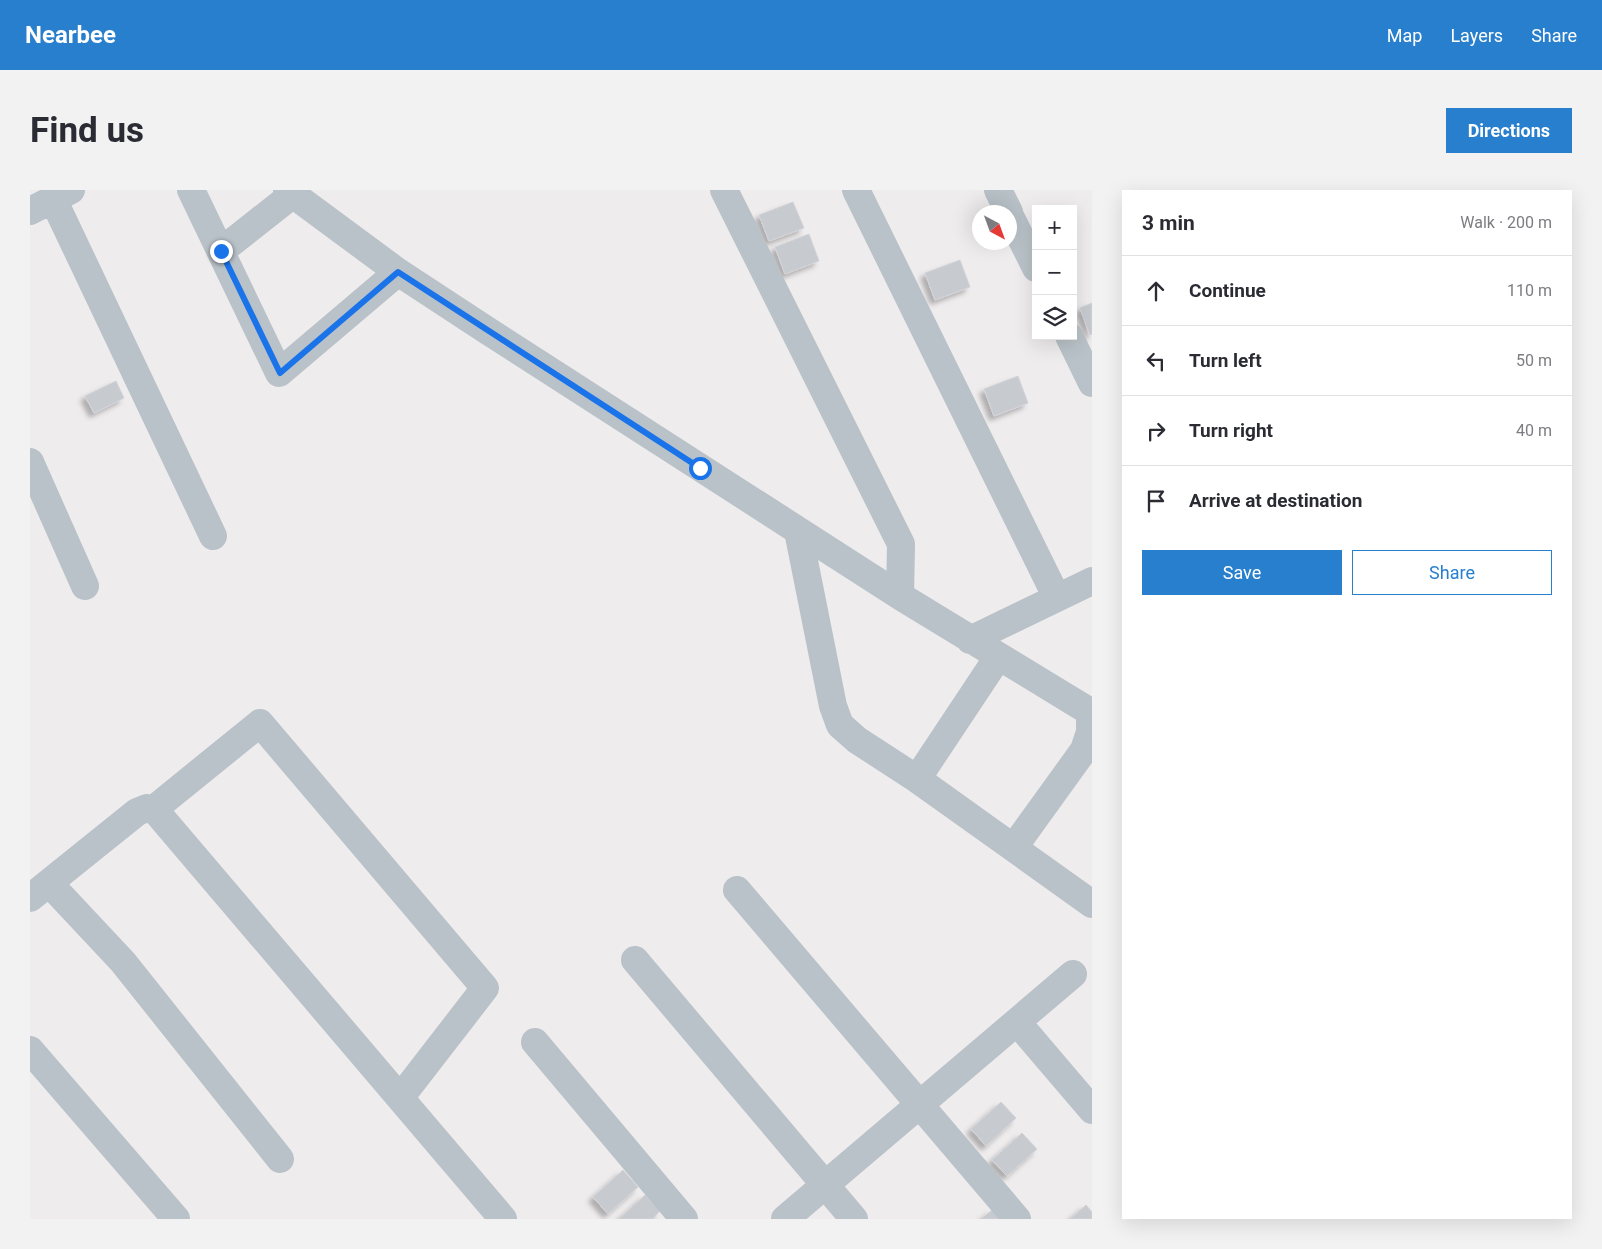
<!DOCTYPE html>
<meta charset="utf-8">
<style>
:root{--surface:#fff;--page:#f2f2f3;--text:#2b2b33;--muted:#7c7c81;--line:#e1e1e2;--accent:#287fcd}
body{margin:0;font-family:Roboto,sans-serif;background:var(--page);color:var(--text)}
.controls{position:absolute;right:15px;top:15px;display:grid;overflow:hidden;border-radius:0px;box-shadow:0 5px 20px #0002}
.controls button{width:45px;height:45px;display:grid;place-items:center;padding:0;border:0;border-bottom:1px solid var(--line);background:var(--surface);color:var(--text);font:25px sans-serif}
.compass{position:absolute;left:942px;top:15px;width:45px;height:45px;border-radius:50%;background:var(--surface);box-shadow:0 5px 20px #0002;rotate:139deg}
.stop{position:absolute;width:15px;height:15px;margin:-11px;border:4px solid #1a73e8;border-radius:50%;background:#fff}
.stop.end{background:#1a73e8;border-color:#fff;box-shadow:0 1px 5px #0008}
.list{margin:0;padding:0;list-style:none}
h2{display:flex;justify-content:space-between;align-items:center;height:65px;margin:0;padding:0 20px;font-size:21px}
h2 small{font-size:16px;font-weight:400;color:var(--muted)}
.list li{display:grid;grid-template-columns:32px 1fr auto;gap:15px;align-items:center;box-sizing:border-box;height:70px;padding:0 20px;border-top:1px solid var(--line)}
.list b{display:block;font-size:19px;white-space:nowrap}
.list em{font-size:16px;font-style:normal;color:var(--muted)}
.actions{display:flex;gap:10px;padding:15px 20px}
.actions a{flex:1;padding:11px 0;border:1px solid var(--accent);border-radius:0px;text-align:center;font-size:18px;color:var(--accent)}
.actions .main{background:var(--accent);color:#fff}
.icon{flex:none;width:28px;height:28px;fill:none;stroke:currentColor;stroke-width:2;stroke-linecap:round;stroke-linejoin:round}
.map{position:relative;flex:none;width:1062px;height:1029px;overflow:hidden;border-radius:0px}
header{display:flex;align-items:center;gap:30px;box-sizing:border-box;height:70px;padding:0 25px;background:var(--accent);color:#fff}
header strong{font-size:24px}
nav{display:flex;gap:28px;margin-inline-start:auto;font-size:18px}
.intro{display:flex;align-items:center;justify-content:space-between;box-sizing:border-box;height:120px;padding:0 30px}
h1{margin:0;font-size:35px}
.button{padding:12px 22px;border-radius:0px;background:var(--accent);color:#fff;font-size:18px;font-weight:700}
main{display:flex;gap:30px;padding:0 30px}
aside{flex:1;background:var(--surface);border-radius:0px;box-shadow:0 5px 20px #0002}
.map>svg:first-child{display:block}
.building{fill:#c7cacf;stroke:#d1d3d8;filter:url(#shadow)}
.lines{fill:none;stroke-linecap:round;stroke-linejoin:round}
.minor{stroke:#b9c2c8;stroke-width:28}
.route{stroke:#1a73e8;stroke-width:6}
</style>
<header>
<strong>Nearbee</strong>
<nav><a>Map</a><a>Layers</a><a>Share</a></nav>
</header>
<div class="intro"><h1>Find us</h1><a class="button">Directions</a></div>
<main>
<div class="map">
<svg width="1062" height="1029" viewBox="0 0 1062 1029">
<defs>
<filter id="shadow"><feDropShadow dx="-4.5" dy="4.5" stdDeviation="2.5" flood-color="#0004"/></filter>
</defs>
<rect width="100%" height="100%" fill="#efeced"/>
<path class="building" d="M763,12l11,26 -35,13 -10,-26z
M779,44l10,27 -34,13 -10,-27z
M930,70l10,27 -35,13 -10,-27z
M1062,113v31l-2,1 -10,-27z
M988,186l10,27 -34,13 -10,-27z
M86,191l8,17 -30,15 -9,-17z
M971,912l15,16 -30,28 -15,-17z
M992,943l15,16 -30,27 -15,-16z
M593,980l15,17 -30,27 -15,-17z
M615,1005l15,16 -8,8h-33z
M1056,1015l6,7v7h-22z
M962,1020l8,9h-19z"/>
<g class="lines">
<path class="minor" d="M161,0l88,183 119,-101
M257,0l111,82 90,59 412,265 192,117
M694,0l177,354 -1,52
M826,0l201,408
M968,0l11,22
M23,9l160,337
M0,21l41,-21
M979,24l27,54
M191,61l71,-56
M1039,146l23,47
M0,272l55,124
M768,341l35,175 7,19 17,15 60,39 175,125
M940,450l122,-59
M887,589l81,-122
M124,619l106,-86 225,265 -85,110
M984,657l70,-97 6,-18v-20
M19,693l74,79 157,197
M707,700l280,329
M0,708l107,-86 10,-4 7,1 349,410
M605,770l219,259
M987,832l75,88
M505,852l149,177
M0,860l146,169
M755,1029l288,-245"/>
</g>
<g class="lines">
<path class="route" d="M191,61l59,122 118,-101 302,196"/>
</g>
</svg>
<div class="controls">
<button>+</button>
<button>−</button>
<button><svg class="icon" aria-label="layers" viewBox="0 0 24 24"><path d="M12 4l9 5-9 5-9-5zM3 14l9 5 9-5"/></svg></button>
</div>
<svg class="compass" viewBox="-18 -18 36 36"><path d="M0-13l5 13h-10z" fill="#e53935"/><path d="M0 13l5-13h-10z" fill="#7c7c81"/></svg>
<div class="stop" style="left:670px;top:278px"></div>
<div class="stop end" style="left:191px;top:61px"></div>
</div>
<aside>
<h2>3 min<small>Walk · 200 m</small></h2>
<ul class="list">
<li><svg class="icon" aria-label="ahead" viewBox="0 0 24 24"><path d="M12 20V5M6 11l6-6 6 6"/></svg><div><b>Continue</b></div><em>110 m</em></li>
<li><svg class="icon" aria-label="left" viewBox="0 0 24 24"><path d="M17 20v-9H6M10 6l-5 5 5 5"/></svg><div><b>Turn left</b></div><em>50 m</em></li>
<li><svg class="icon" aria-label="right" viewBox="0 0 24 24"><path d="M7 20v-9h11M14 6l5 5-5 5"/></svg><div><b>Turn right</b></div><em>40 m</em></li>
<li><svg class="icon" aria-label="arrive" viewBox="0 0 24 24"><path d="M6 21V4h12l-3 4 3 4H6"/></svg><div><b>Arrive at destination</b></div></li>
</ul>
<div class="actions"><a class="main">Save</a><a>Share</a></div>
</aside>
</main>
